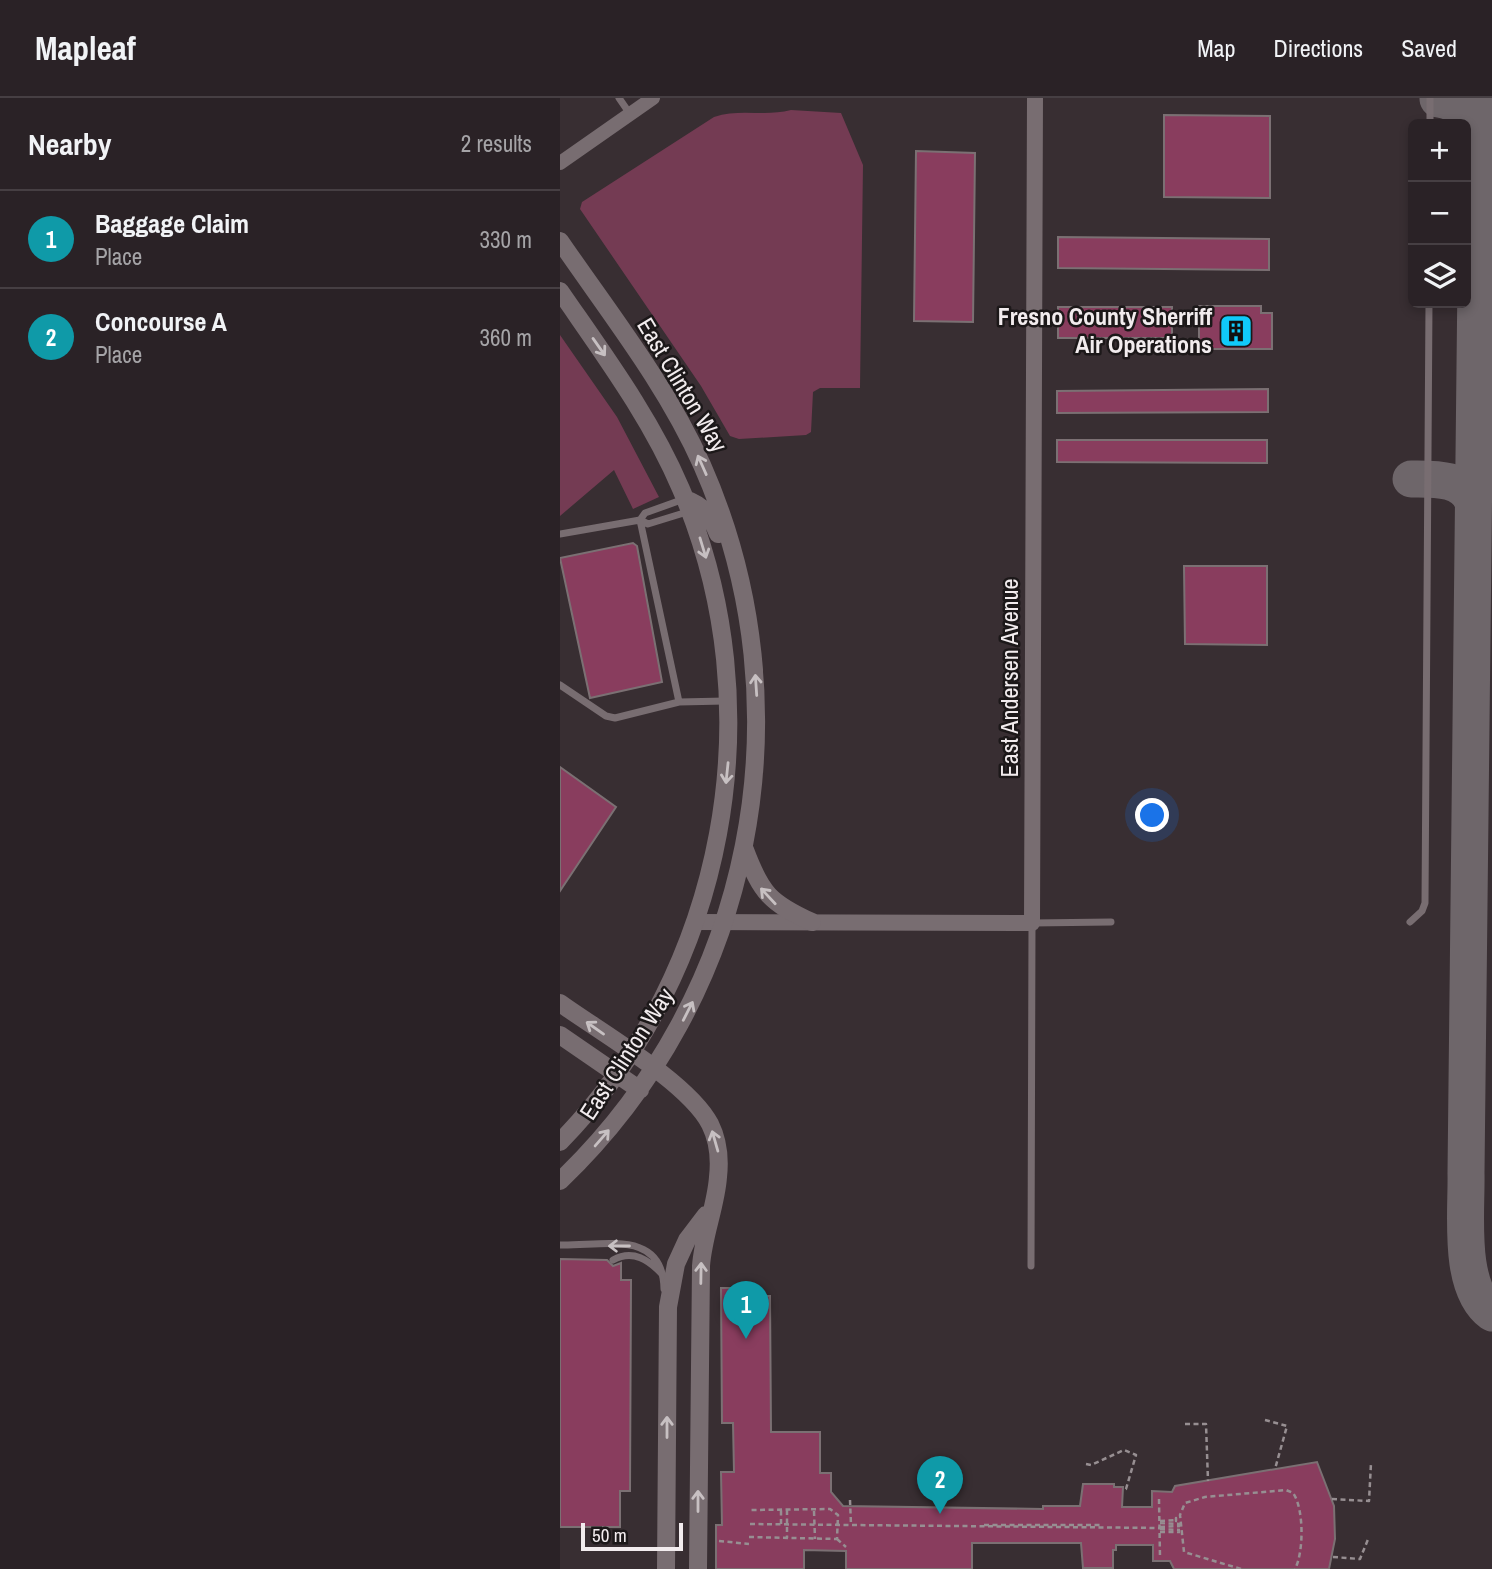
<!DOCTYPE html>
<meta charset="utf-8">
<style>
:root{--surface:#2a2226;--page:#362f32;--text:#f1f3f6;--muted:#a5a4a7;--line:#463f43;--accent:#db2777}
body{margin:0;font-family:"Archivo Narrow",sans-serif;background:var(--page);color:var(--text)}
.controls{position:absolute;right:21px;top:21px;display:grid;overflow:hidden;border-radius:10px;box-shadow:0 4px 10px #0003}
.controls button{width:63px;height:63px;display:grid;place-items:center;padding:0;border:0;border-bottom:2px solid var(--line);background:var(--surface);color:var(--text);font:35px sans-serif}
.scale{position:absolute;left:21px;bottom:18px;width:102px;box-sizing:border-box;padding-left:7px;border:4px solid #f2ecee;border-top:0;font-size:19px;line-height:24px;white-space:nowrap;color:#f2ecee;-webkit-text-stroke:5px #1c1819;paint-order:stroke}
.you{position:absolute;left:593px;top:718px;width:24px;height:24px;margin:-18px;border:5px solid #fff;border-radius:50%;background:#1a73e8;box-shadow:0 0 0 10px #1a73e833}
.badge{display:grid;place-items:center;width:46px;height:46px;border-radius:50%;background:var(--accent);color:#fff;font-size:23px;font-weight:700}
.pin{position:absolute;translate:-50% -58px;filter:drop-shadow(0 2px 4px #0008)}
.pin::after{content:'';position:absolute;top:37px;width:24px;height:21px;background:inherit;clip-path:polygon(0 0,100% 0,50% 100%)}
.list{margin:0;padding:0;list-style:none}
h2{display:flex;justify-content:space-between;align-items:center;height:91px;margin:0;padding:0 28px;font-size:30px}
h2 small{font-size:23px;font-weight:400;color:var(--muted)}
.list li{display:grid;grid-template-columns:46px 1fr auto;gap:21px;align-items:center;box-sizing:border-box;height:98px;padding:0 28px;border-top:2px solid var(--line)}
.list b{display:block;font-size:26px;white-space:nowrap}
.list p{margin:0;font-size:23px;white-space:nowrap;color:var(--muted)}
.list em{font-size:23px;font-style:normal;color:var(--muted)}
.icon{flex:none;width:38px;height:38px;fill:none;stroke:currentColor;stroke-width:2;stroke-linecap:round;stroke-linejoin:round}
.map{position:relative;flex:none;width:932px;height:1471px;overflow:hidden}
header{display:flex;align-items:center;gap:42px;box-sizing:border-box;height:98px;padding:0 35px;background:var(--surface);border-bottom:2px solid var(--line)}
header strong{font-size:33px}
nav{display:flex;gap:38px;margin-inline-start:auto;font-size:24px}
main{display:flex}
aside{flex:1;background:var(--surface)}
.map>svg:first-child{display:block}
.green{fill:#743b53}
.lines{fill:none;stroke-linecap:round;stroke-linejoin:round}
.taxiway{stroke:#6e666a;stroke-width:37}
.building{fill:#893d5e;stroke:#7b7073;stroke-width:2}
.path{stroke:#978f92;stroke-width:2.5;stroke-dasharray:5 3.5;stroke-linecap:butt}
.service{stroke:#786d71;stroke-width:7}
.minor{stroke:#786d71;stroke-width:14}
.tertiary{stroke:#786d71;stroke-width:16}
.secondary{stroke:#786d71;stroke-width:18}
.oneway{stroke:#c7c0c2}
.labels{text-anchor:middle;stroke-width:5;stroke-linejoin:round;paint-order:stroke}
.poi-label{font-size:24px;font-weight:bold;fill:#f2ecee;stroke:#1c1819;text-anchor:end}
.street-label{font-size:24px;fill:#f2ecee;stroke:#1c1819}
</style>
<header>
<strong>Mapleaf</strong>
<nav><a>Map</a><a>Directions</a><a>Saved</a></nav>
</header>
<main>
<aside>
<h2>Nearby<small>2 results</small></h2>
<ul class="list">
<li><span class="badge" style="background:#0f9aa8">1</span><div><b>Baggage Claim</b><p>Place</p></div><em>330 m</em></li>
<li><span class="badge" style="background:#0f9aa8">2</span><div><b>Concourse A</b><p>Place</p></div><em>360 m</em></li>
</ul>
</aside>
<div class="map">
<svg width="932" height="1471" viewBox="0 0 932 1471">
<rect width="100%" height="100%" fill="#382e32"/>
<path class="green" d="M231,12l50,3 22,52 -3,223h-40l-7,4 -2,40 -5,3 -67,4 -9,-3 -29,-50 -121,-177 2,-7 132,-85c26,-9 51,0 77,-7z
M0,237l57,82 42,80 -26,12 -19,-39 -54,46z"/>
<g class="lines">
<path class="taxiway" d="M918,0l-12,1075c1,39 -9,114 26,140
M878,1c25,3 36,21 39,44
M851,381c22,0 53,-2 62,23"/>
</g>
<path class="building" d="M604,17l106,1v82l-106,-1z
M356,53l59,2 -2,169 -59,-1z
M498,139l211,2v31l-211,-2z
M639,208h62v7h11v36h-73z
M498,209h114v31h-114z
M708,291v23l-211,1v-22z
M497,342h210v23l-210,-1z
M73,445l4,3 25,136 -72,16 -30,-140z
M624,468h83v79l-82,-1z
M0,669l56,40 -56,84z
M0,1161l47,1 6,6 8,-3v17h10l-1,211h-10v36h-60z
M161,1190h31v8h18l1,136h49v41h11v19l12,14 200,3v-3h37l3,-22h31v3h9l-1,20h30v-16l20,1 3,-6 142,-24 17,44 1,33 -6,30h-155l-4,-8h-17v-16h-37v5h-3v18h-30l-2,-25h-109v26h-126v-18l-42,-1v19h-88v-44h6l-1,-53h13l-1,-49h-11z"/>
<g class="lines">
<path class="path" d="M705,1322l22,6 -12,43
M625,1326h21l2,57
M526,1366l5,1 33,-15 12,5 -10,34 -3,1
M599,1401l1,58
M772,1401l37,2 2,-38
M290,1402l1,25
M227,1412v28
M254,1413l1,28
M600,1423l16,-1v-2v3h4
M600,1425l20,1
M190,1426l410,4
M221,1426v-14
M424,1427h116
M600,1429l20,-1
M600,1431l20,1
M600,1434h20
M189,1439l88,2 1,-24 -8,-6 -79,1
M277,1441l9,8
M159,1443l30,3
M773,1459l27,2 9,-22
M681,1471l-57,-17 -4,-37 5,-12 20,-6 81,-7 7,3c11,15 11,59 2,76"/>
<path class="service" d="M59,0l11,16
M870,26v-26
M124,401l-39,14 -5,7 8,4 39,-12
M0,436l80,-14 39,182 46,-1
M0,587l46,31 9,2 64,-16
M850,824l12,-11 3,-8 4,-600
M0,1147c45,1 103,-16 104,44
M53,1162c20,-11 36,0 50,15
M471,1168l1,-343 79,-1"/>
<path class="minor" d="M0,65l93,-65"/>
<path class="tertiary" d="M136,824l336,1 3,-825"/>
<path class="secondary" d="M0,143c50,73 106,143 142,224 108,244 51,532 -142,716
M0,193c44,64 91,127 121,198 94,219 45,483 -121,653
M125,401c18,6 26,17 33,35
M185,752c16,43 25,53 67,72
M0,905c40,29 128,79 150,121 8,16 10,35 8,53 -2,29 -15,59 -17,89l-3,303
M0,937l80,55
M106,1471l2,-262 8,-43 11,-24 19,-25"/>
</g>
<defs><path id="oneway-shaft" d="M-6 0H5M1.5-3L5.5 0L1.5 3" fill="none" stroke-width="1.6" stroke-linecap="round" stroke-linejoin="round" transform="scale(1.75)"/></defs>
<g class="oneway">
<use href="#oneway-shaft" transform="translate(39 249) rotate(55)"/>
<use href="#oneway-shaft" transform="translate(142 367) rotate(-114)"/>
<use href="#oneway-shaft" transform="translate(143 450) rotate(73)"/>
<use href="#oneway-shaft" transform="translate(196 587) rotate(-94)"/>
<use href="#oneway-shaft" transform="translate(167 675) rotate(96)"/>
<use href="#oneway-shaft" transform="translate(208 798) rotate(-133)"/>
<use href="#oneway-shaft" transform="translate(128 913) rotate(-63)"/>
<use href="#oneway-shaft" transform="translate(35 930) rotate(-145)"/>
<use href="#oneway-shaft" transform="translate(42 1040) rotate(-49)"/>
<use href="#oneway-shaft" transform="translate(155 1043) rotate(-106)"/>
<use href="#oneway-shaft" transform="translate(59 1148) rotate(-180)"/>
<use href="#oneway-shaft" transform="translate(141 1175) rotate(-89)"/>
<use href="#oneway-shaft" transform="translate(107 1329) rotate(-90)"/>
<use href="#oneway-shaft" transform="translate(138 1403) rotate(-90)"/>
</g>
<defs>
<symbol id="building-square" viewBox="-11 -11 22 22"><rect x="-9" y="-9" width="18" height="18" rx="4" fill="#10cafa" stroke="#1c1819"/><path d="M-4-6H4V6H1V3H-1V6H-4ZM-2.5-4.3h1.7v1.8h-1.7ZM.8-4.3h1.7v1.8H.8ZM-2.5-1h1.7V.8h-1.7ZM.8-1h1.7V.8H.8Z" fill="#111"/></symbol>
</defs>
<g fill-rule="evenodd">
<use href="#building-square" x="657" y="214" width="38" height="38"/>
</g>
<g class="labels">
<g class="poi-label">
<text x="652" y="227">Fresno County Sherriff<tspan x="652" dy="28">Air Operations</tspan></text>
</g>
<g class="street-label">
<text transform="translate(122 287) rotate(59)" y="8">East Clinton Way</text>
<text transform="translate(450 580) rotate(-90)" y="8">East Andersen Avenue</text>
<text transform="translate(67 956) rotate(-57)" y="8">East Clinton Way</text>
</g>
</g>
</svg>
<div class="controls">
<button>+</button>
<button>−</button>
<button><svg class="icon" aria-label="layers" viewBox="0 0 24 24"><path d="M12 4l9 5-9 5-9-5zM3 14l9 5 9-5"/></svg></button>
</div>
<div class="scale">50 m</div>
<div class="you"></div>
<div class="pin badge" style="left:186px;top:1241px;background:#0f9aa8">1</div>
<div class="pin badge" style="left:380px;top:1416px;background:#0f9aa8">2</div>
</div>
</main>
